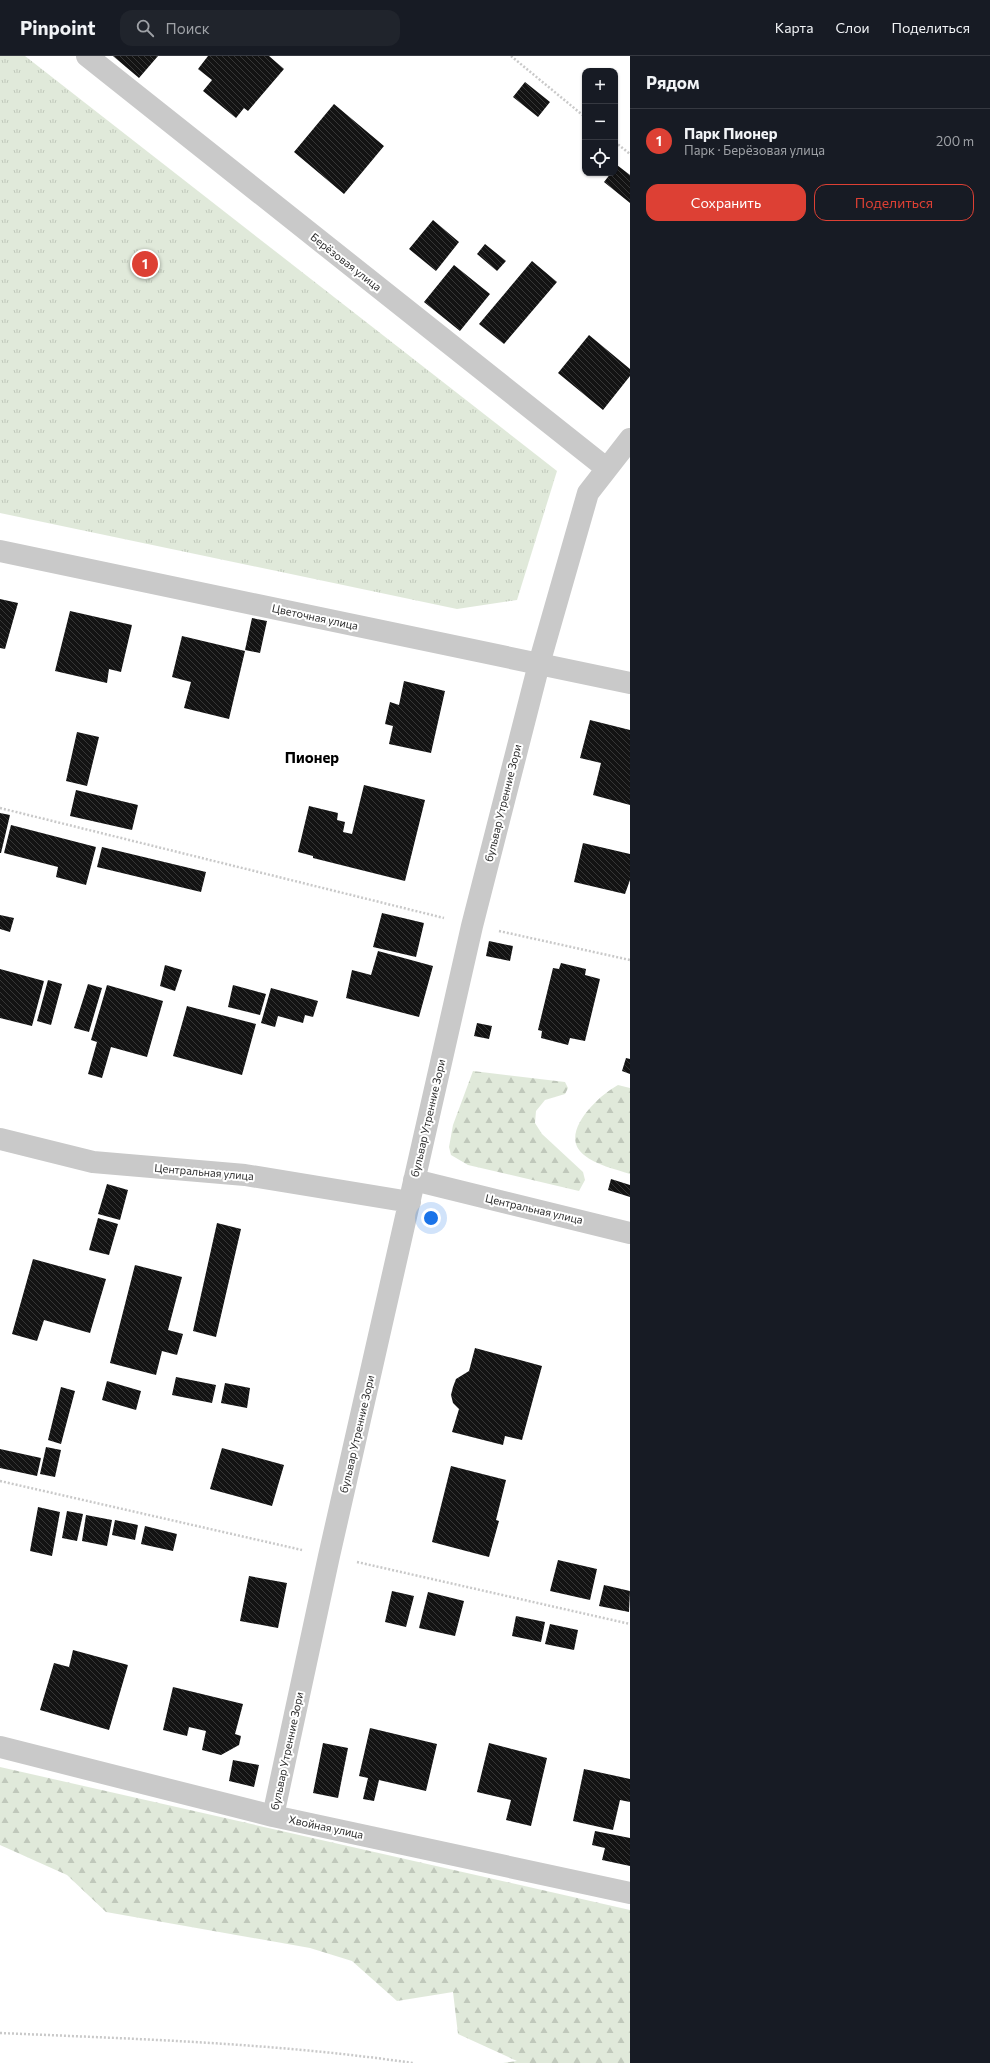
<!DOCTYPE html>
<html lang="ru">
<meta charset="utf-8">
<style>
:root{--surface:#171b24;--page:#20242c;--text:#f1f3f6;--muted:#9ea1a6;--line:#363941;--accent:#dd4034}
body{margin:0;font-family:Commissioner,sans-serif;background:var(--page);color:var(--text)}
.controls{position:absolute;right:12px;top:12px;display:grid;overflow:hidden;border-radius:8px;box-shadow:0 1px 3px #0004}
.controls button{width:36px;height:36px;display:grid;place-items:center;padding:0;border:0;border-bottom:1px solid var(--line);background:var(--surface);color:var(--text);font:20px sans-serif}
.you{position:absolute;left:431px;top:1162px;width:14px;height:14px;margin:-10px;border:3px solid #fff;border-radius:50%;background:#1a73e8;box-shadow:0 0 0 6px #1a73e833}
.badge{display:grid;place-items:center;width:26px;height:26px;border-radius:50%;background:var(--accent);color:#fff;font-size:13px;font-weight:700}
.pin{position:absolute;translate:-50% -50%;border:2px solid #fff;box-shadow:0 1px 4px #0006}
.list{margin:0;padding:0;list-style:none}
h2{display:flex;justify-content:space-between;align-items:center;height:52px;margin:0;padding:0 16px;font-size:17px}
h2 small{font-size:13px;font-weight:400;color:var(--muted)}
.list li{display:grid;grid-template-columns:26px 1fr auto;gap:12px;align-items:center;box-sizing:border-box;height:64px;padding:0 16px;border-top:1px solid var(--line)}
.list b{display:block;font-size:15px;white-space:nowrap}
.list p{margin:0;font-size:13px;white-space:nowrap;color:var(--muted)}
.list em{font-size:13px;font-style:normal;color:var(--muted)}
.actions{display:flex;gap:8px;padding:12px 16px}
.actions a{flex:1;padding:9px 0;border:1px solid var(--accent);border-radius:12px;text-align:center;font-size:14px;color:var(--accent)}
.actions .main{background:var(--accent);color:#fff}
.icon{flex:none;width:22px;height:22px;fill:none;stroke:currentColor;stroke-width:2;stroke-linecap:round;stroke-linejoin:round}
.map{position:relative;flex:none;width:630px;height:2007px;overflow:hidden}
header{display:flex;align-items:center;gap:24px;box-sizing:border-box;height:56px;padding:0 20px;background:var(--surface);border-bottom:1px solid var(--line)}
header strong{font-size:19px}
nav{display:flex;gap:22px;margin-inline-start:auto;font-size:14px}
.search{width:280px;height:36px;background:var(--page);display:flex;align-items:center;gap:10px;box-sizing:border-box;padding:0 14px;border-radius:12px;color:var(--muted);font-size:15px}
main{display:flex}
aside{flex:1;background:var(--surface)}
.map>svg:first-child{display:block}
.forest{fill:url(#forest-firs)}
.park{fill:url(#park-tufts)}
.building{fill:url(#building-back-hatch)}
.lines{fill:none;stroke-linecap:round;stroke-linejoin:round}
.path{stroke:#c9c9c9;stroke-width:2.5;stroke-dasharray:2 2;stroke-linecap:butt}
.street{stroke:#c9c9c9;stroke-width:22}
.labels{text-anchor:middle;stroke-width:4;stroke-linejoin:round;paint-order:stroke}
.street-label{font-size:11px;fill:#2c2c2c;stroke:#fff}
.district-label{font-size:15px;font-weight:bold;fill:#000;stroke:#fff}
</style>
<header>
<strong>Pinpoint</strong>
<div class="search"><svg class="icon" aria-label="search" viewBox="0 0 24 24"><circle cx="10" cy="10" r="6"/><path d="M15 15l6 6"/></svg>Поиск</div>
<nav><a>Карта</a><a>Слои</a><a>Поделиться</a></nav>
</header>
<main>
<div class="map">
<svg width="630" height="2007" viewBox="0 0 630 2007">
<defs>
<pattern id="forest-firs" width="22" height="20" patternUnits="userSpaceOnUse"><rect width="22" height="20" fill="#e0e9da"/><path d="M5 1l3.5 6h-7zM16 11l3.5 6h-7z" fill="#c0c8bb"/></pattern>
<pattern id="park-tufts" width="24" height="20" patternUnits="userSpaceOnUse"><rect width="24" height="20" fill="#e0e9da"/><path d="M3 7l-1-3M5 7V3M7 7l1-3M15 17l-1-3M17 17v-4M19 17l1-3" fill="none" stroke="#c0c8bb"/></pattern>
<pattern id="building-back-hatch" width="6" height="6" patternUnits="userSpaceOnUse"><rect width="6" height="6" fill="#131313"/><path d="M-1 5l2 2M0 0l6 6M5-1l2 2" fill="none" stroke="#363636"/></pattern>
</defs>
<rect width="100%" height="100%" fill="#fff"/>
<path class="forest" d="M473,1015l92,11 3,6 -3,6 -20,6 -9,11 -1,12 7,11 41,38 2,8 -6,11 -111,-26 -17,-10 -2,-8 4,-22z
M618,1029l12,3v86c-15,-5 -34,-9 -46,-19 -27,-21 15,-60 34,-70z
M0,1711l630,143v153h-127l14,-2 -59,-27 -5,-42 -56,9 -45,-40 -42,-13 -204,-36 -39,-37 -67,-30z"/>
<path class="park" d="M0,0h25l532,415 -40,129 -60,9 -457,-96z"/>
<path class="building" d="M113,0h45l-19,22z
M208,0h61l15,13 -36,42 -4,-3 -8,10 -33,-27 9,-11 -14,-11z
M525,26l25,20 -12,15 -25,-20z
M334,48l50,42 -40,48 -50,-42z
M617,109l13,10v28l-26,-21 7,-9h4z
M433,164l26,22 -23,29 -27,-22z
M485,188l21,17 -9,10 -20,-17z
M532,205l25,21 -53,62 -25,-20z
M454,209l36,29 -30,37 -36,-29z
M589,279l41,34v7l-27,34 -45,-37z
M0,543l18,4 -13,46 -5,-1z
M70,555l62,14 -11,47 -12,-3 -2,14 -52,-12z
M252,562l15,3 -7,32 -15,-3z
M182,580l63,15 -16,68 -45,-11 7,-26 -19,-5z
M404,625l41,10 -14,62 -42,-9 4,-18 -8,-2 5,-22 9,3z
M590,664l40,10v75l-37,-10 8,-32 -21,-5z
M77,676l22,5 -12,49 -21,-5z
M364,729l61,15 -20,81 -92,-23v-2l-15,-4 11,-46 29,7 -1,7 8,2 -2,10 9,2z
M76,734l62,15 -6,25 -62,-14z
M0,757l10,2 -9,38h-1z
M11,769l85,22 -10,38 -30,-8 2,-10 -54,-14z
M583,787l47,11v26l-5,14 -51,-12z
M102,791l104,25 -5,20 -104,-25z
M382,857l42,10 -8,34 -43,-10z
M0,859l14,3 -4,14 -10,-3z
M489,885l24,5 -3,15 -24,-5z
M378,895l55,15 -14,51 -73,-19 6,-28 19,5z
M561,907l25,6 -1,6 15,4 -15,62 -15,-3 -2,7 -27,-7 1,-7 -4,-1 15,-62 6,1z
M165,909l17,5 -7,21 -15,-5z
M0,913l44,12 -12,45 -32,-8z
M48,924l14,4 -11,41 -14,-4z
M88,928l14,4 -13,44 -15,-4z
M107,929l56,16 -16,56 -36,-10 -9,31 -14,-4 9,-32 -6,-2z
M233,929l33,9 -6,21 -32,-8z
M271,932l47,13 -5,16 -8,-2 -2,8 -25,-7 -3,11 -14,-4z
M187,950l69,18 -14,51 -69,-19z
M477,967l15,3 -3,13 -15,-3z
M626,1002l4,1v15l-8,-3z
M611,1123l19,6v12l-22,-7z
M107,1128l21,6 -8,30 -22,-6z
M98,1162l20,6 -9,31 -20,-5z
M217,1167l24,6 -25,108 -23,-6z
M33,1203l73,20 -16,54 -46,-13 -7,21 -25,-7z
M135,1209l47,12 -14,53 15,4 -6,21 -15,-4 -6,24 -46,-12z
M475,1292l67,18 -20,74 -17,-4 -2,9 -51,-13 7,-23 -6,-6 -2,-8 2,-8 3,-8 13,-8z
M176,1321l40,8 -4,18 -40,-8z
M107,1325l34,10 -5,19 -34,-10z
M225,1327l25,5 -3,20 -26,-5z
M61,1331l14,4 -14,53 -13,-4z
M46,1391l15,3 -6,27 -15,-3z
M222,1392l62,17 -12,41 -62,-17z
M0,1393l41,9 -4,18 -37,-8z
M451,1410l55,14 -10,40 3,1 -10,36 -57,-15z
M38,1451l22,5 -8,44 -22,-5z
M67,1455l16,3 -6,27 -15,-3z
M86,1459l26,5 -5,26 -25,-5z
M115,1464l23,5 -3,15 -23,-5z
M145,1470l32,8 -4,17 -32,-7z
M558,1504l39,9 -7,31 -40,-9z
M249,1520l38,7 -9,45 -38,-7z
M604,1529l26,6 -1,21 -30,-6z
M392,1535l22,5 -8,31 -21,-5z
M428,1536l36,9 -9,35 -36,-8z
M516,1560l29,6 -4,20 -29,-6z
M550,1568l28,6 -4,20 -29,-6z
M73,1594l55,15 -19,65 -69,-20 14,-47 15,4z
M173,1631l70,17 -8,30 6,2 -2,9 -18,10 -19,-5 4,-19 -17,-4 -2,9 -24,-6z
M370,1672l67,16 -11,47 -47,-11 -5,21 -11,-2 5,-21 -9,-2z
M323,1687l25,5 -10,50 -25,-5z
M489,1687l58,15 -16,68 -25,-6 5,-20 -34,-8z
M233,1704l26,5 -5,22 -25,-6z
M584,1713l46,10v23l-10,-2 -7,30 -40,-9z
M595,1775l35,7v28l-28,-6 3,-12 -13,-3z"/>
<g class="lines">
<path class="path" d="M511,0l74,61
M615,86l15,12
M0,752l444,110
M499,875l131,29
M0,1425l302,69
M357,1506l273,62
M0,1977c138,6 276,10 413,30"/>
<path class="street" d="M87,0l519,412
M0,495l630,132
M0,1083l93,23 152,13 165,27
M414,1124l216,53
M0,1691l273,69 357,77
M273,1760l56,-260 143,-630 67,-262 49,-171 42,-54"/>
</g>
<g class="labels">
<g class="street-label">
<text transform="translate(346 206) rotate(38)" y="4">Берёзовая улица</text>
<text transform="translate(315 561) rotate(12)" y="4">Цветочная улица</text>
<text transform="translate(503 747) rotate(-76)" y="4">бульвар Утренние Зори</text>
<text transform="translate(428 1062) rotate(-77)" y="4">бульвар Утренние Зори</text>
<text transform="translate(204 1116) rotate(5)" y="4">Центральная улица</text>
<text transform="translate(534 1153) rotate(13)" y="4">Центральная улица</text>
<text transform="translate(357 1378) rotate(-77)" y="4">бульвар Утренние Зори</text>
<text transform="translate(287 1695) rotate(-78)" y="4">бульвар Утренние Зори</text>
<text transform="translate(326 1771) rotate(12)" y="4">Хвойная улица</text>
</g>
<g class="district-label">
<text x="312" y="707">Пионер</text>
</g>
</g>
</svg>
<div class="controls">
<button>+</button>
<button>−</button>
<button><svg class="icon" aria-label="locate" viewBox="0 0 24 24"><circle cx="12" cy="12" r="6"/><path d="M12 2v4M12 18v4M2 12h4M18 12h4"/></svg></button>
</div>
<div class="you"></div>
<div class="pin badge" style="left:145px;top:208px">1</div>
</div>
<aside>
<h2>Рядом<small></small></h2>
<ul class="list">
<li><span class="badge">1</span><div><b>Парк Пионер</b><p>Парк · Берёзовая улица</p></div><em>200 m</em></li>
</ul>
<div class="actions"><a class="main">Сохранить</a><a>Поделиться</a></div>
</aside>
</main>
